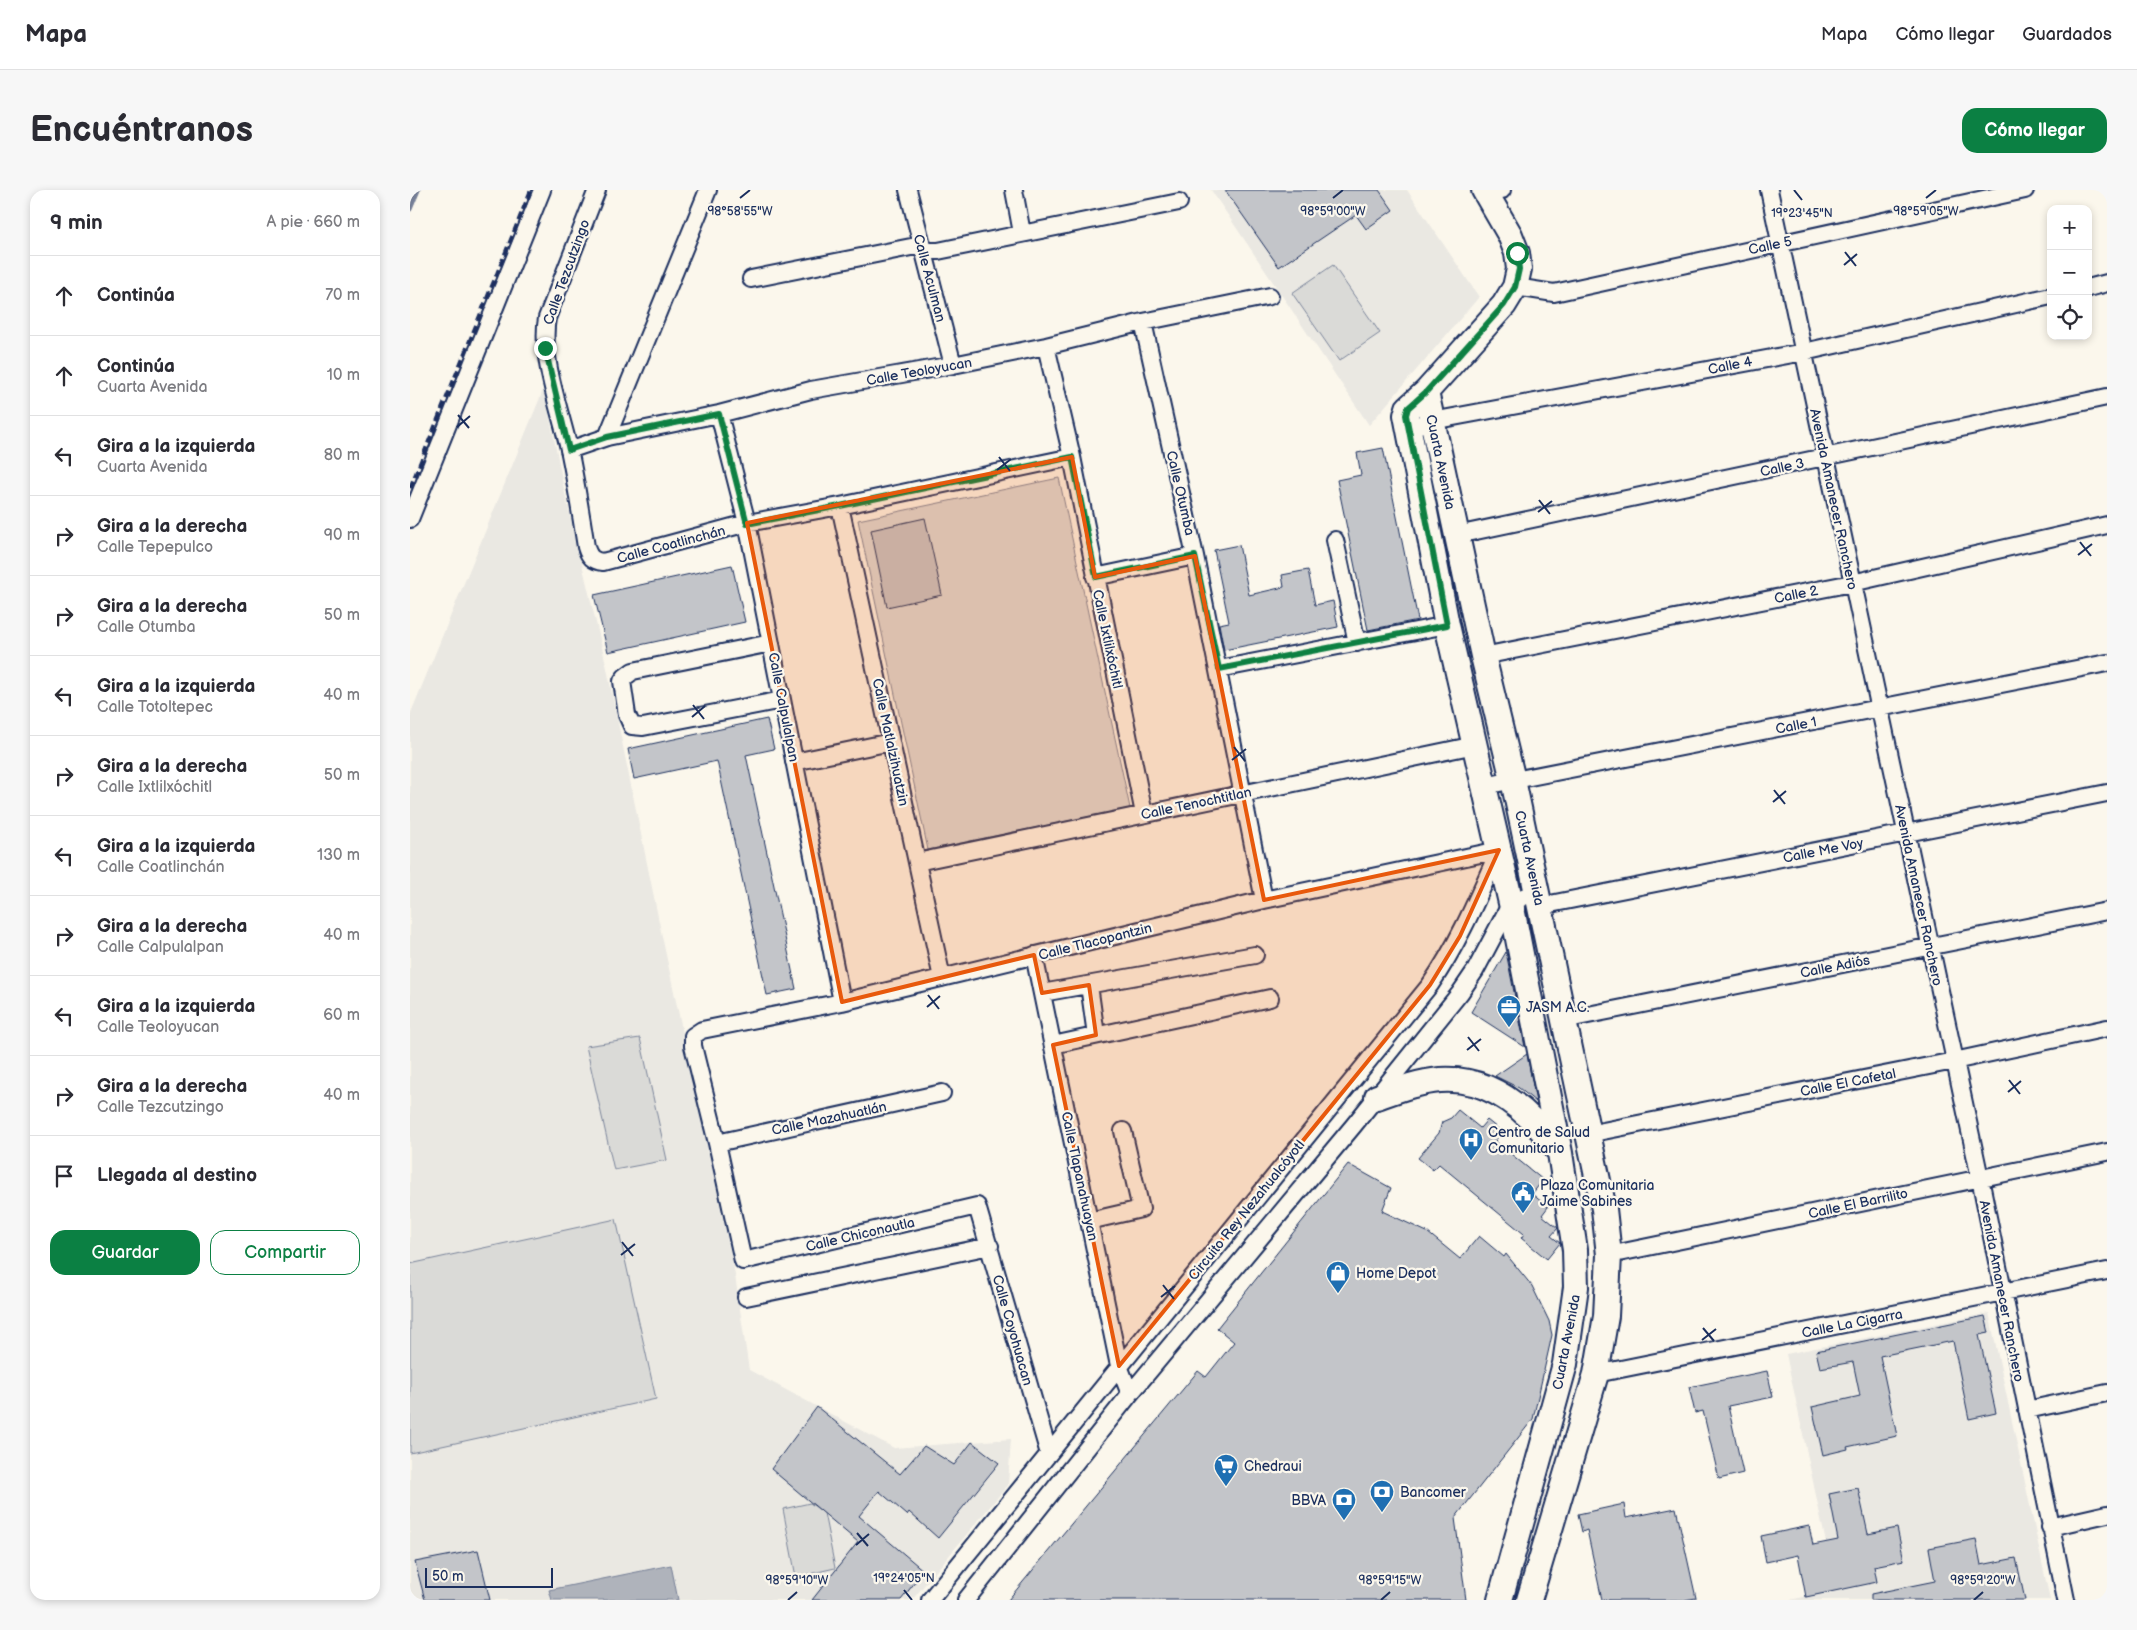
<!DOCTYPE html>
<html lang="es">
<meta charset="utf-8">
<style>
:root{--surface:#fff;--page:#f7f7f7;--text:#2b2b33;--muted:#7c7c81;--line:#e1e1e2;--accent:#0b8043}
body{margin:0;font-family:"Balsamiq Sans",sans-serif;background:var(--page);color:var(--text)}
.controls{position:absolute;right:15px;top:15px;display:grid;overflow:hidden;border-radius:10px;box-shadow:0 2px 8px #0003}
.controls button{width:45px;height:45px;display:grid;place-items:center;padding:0;border:0;border-bottom:1px solid var(--line);background:var(--surface);color:var(--text);font:25px sans-serif}
.scale{position:absolute;left:15px;bottom:12px;width:128px;box-sizing:border-box;padding-left:5px;border:2px solid #1b2f5e;border-top:0;font-size:14px;line-height:18px;white-space:nowrap;color:#1b2f5e;-webkit-text-stroke:4px #fbf7ec;paint-order:stroke}
.stop{position:absolute;width:15px;height:15px;margin:-11px;border:4px solid #0b8043;border-radius:50%;background:#fff}
.stop.end{background:#0b8043;border-color:#fff;box-shadow:0 1px 5px #0008}
.list{margin:0;padding:0;list-style:none}
h2{display:flex;justify-content:space-between;align-items:center;height:65px;margin:0;padding:0 20px;font-size:21px}
h2 small{font-size:16px;font-weight:400;color:var(--muted)}
.list li{display:grid;grid-template-columns:32px 1fr auto;gap:15px;align-items:center;box-sizing:border-box;height:80px;padding:0 20px;border-top:1px solid var(--line)}
.list b{display:block;font-size:19px;white-space:nowrap}
.list p{margin:0;font-size:16px;white-space:nowrap;color:var(--muted)}
.list em{font-size:16px;font-style:normal;color:var(--muted)}
.actions{display:flex;gap:10px;padding:15px 20px}
.actions a{flex:1;padding:11px 0;border:1px solid var(--accent);border-radius:15px;text-align:center;font-size:18px;color:var(--accent)}
.actions .main{background:var(--accent);color:#fff}
.icon{flex:none;width:28px;height:28px;fill:none;stroke:currentColor;stroke-width:2;stroke-linecap:round;stroke-linejoin:round}
.map{position:relative;flex:none;width:1697px;height:1410px;overflow:hidden;border-radius:15px}
header{display:flex;align-items:center;gap:30px;box-sizing:border-box;height:70px;padding:0 25px;background:var(--surface);border-bottom:1px solid var(--line)}
header strong{font-size:24px}
nav{display:flex;gap:28px;margin-inline-start:auto;font-size:18px}
.intro{display:flex;align-items:center;justify-content:space-between;box-sizing:border-box;height:120px;padding:0 30px}
h1{margin:0;font-size:35px}
.button{padding:12px 22px;border-radius:15px;background:var(--accent);color:#fff;font-size:18px;font-weight:700}
main{display:flex;gap:30px;padding:0 30px}
aside{flex:1;background:var(--surface);border-radius:15px;box-shadow:0 2px 8px #0003}
.map>svg:first-child{display:block}
.built{fill:#eae8e2}
.green{fill:#dadad7;stroke:#7a849a}
.water{fill:#afb3bb;stroke:#747e96}
.lines{fill:none;stroke-linecap:round;stroke-linejoin:round}
.stream{stroke:#747e96;stroke-width:5}
.building{fill:#c3c5c9;stroke:#1b2f5e}
.street-casing{stroke:#1b2f5e;stroke-width:20}
.secondary-casing{stroke:#1b2f5e;stroke-width:28}
.street{stroke:#fbf7ec;stroke-width:16}
.secondary{stroke:#fbf7ec;stroke-width:24}
.rail{stroke:#1b2f5e;stroke-width:4;stroke-dasharray:8 4;stroke-linecap:butt}
.route{stroke:#0b8043;stroke-width:6}
.marked{fill:#e8590c;fill-opacity:0.2;stroke:#e8590c;stroke-width:4;stroke-linejoin:round}
.ticks{fill:none;stroke:#1b2f5e;stroke-width:2}
.labels{text-anchor:middle;stroke-width:4.5;stroke-linejoin:round;paint-order:stroke}
.street-label{font-size:14px;fill:#1b2f5e;stroke:#fbf7ec}
.poi-label{font-size:14px;fill:#1b2f5e;stroke:#fbf7ec;text-anchor:start}
.ticks-label{font-size:12px;text-anchor:middle;fill:#1b2f5e;stroke:#fbf7ec;stroke-width:4.5;stroke-linejoin:round;paint-order:stroke}
</style>
<header>
<strong>Mapa</strong>
<nav><a>Mapa</a><a>Cómo llegar</a><a>Guardados</a></nav>
</header>
<div class="intro"><h1>Encuéntranos</h1><a class="button">Cómo llegar</a></div>
<main>
<aside>
<h2>9 min<small>A pie · 660 m</small></h2>
<ul class="list">
<li><svg class="icon" aria-label="ahead" viewBox="0 0 24 24"><path d="M12 20V5M6 11l6-6 6 6"/></svg><div><b>Continúa</b></div><em>70 m</em></li>
<li><svg class="icon" aria-label="ahead" viewBox="0 0 24 24"><path d="M12 20V5M6 11l6-6 6 6"/></svg><div><b>Continúa</b><p>Cuarta Avenida</p></div><em>10 m</em></li>
<li><svg class="icon" aria-label="left" viewBox="0 0 24 24"><path d="M17 20v-9H6M10 6l-5 5 5 5"/></svg><div><b>Gira a la izquierda</b><p>Cuarta Avenida</p></div><em>80 m</em></li>
<li><svg class="icon" aria-label="right" viewBox="0 0 24 24"><path d="M7 20v-9h11M14 6l5 5-5 5"/></svg><div><b>Gira a la derecha</b><p>Calle Tepepulco</p></div><em>90 m</em></li>
<li><svg class="icon" aria-label="right" viewBox="0 0 24 24"><path d="M7 20v-9h11M14 6l5 5-5 5"/></svg><div><b>Gira a la derecha</b><p>Calle Otumba</p></div><em>50 m</em></li>
<li><svg class="icon" aria-label="left" viewBox="0 0 24 24"><path d="M17 20v-9H6M10 6l-5 5 5 5"/></svg><div><b>Gira a la izquierda</b><p>Calle Totoltepec</p></div><em>40 m</em></li>
<li><svg class="icon" aria-label="right" viewBox="0 0 24 24"><path d="M7 20v-9h11M14 6l5 5-5 5"/></svg><div><b>Gira a la derecha</b><p>Calle Ixtlilxóchitl</p></div><em>50 m</em></li>
<li><svg class="icon" aria-label="left" viewBox="0 0 24 24"><path d="M17 20v-9H6M10 6l-5 5 5 5"/></svg><div><b>Gira a la izquierda</b><p>Calle Coatlinchán</p></div><em>130 m</em></li>
<li><svg class="icon" aria-label="right" viewBox="0 0 24 24"><path d="M7 20v-9h11M14 6l5 5-5 5"/></svg><div><b>Gira a la derecha</b><p>Calle Calpulalpan</p></div><em>40 m</em></li>
<li><svg class="icon" aria-label="left" viewBox="0 0 24 24"><path d="M17 20v-9H6M10 6l-5 5 5 5"/></svg><div><b>Gira a la izquierda</b><p>Calle Teoloyucan</p></div><em>60 m</em></li>
<li><svg class="icon" aria-label="right" viewBox="0 0 24 24"><path d="M7 20v-9h11M14 6l5 5-5 5"/></svg><div><b>Gira a la derecha</b><p>Calle Tezcutzingo</p></div><em>40 m</em></li>
<li><svg class="icon" aria-label="arrive" viewBox="0 0 24 24"><path d="M6 21V4h12l-3 4 3 4H6"/></svg><div><b>Llegada al destino</b></div></li>
</ul>
<div class="actions"><a class="main">Guardar</a><a>Compartir</a></div>
</aside>
<div class="map">
<svg width="1697" height="1410" viewBox="0 0 1697 1410">
<rect width="100%" height="100%" fill="#fbf7ec"/>
<filter id="ink" filterUnits="userSpaceOnUse"><feTurbulence type="fractalNoise" baseFrequency=".02" numOctaves="2"/><feDisplacementMap in="SourceGraphic" scale="10" xChannelSelector="R" yChannelSelector="G"/><feConvolveMatrix kernelMatrix="1 2 1 2 8 2 1 2 1" color-interpolation-filters="sRGB"/></filter>
<g filter="url(#ink)">
<path class="built" d="M801,0h196l72,107 -110,128z
M134,198l20,101 42,175 57,277 71,328 15,101 145,78 117,-9 -3,46 -96,115h-502v-885z
M1579,1123l61,287h-260l46,-10 -50,-236z"/>
<path class="green" d="M923,75l47,68 -41,28 -47,-68z
M649,288l71,330 -202,42 -70,-330z
M230,848l27,122 -53,10 -28,-124z
M206,1029l40,180 -246,54v-189z
M400,1313l14,10 11,55 -39,9 -13,-68z"/>
<path class="water" d="M261,1375l7,35h-126l-3,-10z"/>
<g class="lines">
<path class="stream" d="M0,19l8,-19"/>
</g>
<path class="building" d="M815,0h154l14,20 -27,19 -10,-14 -77,52z
M973,258l35,172 -50,10 -31,-150 24,-5 -4,-22z
M515,328l17,77 -55,12 -16,-77z
M829,355l10,50 35,-8 -2,-12 26,-5 7,35 18,-4 5,26 -114,23 -5,-26 10,-2 -15,-72z
M322,375l13,57 -137,30 -14,-57z
M357,529l7,30 -28,6 50,234 -29,6 -50,-234 -83,18 -6,-30z
M1096,762l19,95 -54,-35z
M1117,864l9,48 -17,-14 -24,-12z
M1048,920l22,18 7,-8 15,12 -7,9 48,39 -11,14 16,13 -6,8 16,13 -7,8 9,7 -13,16 -26,-21 3,-4 -85,-70 -6,6 -15,-12 21,-25 3,-11 9,-4z
M938,974l43,24 -9,23 45,21 33,27 19,-23 25,21 2,-3 26,32 17,35 3,14 -19,84 -78,99 11,82h-458l190,-229 8,6 28,-35 -17,-14z
M1575,1126l4,17 -10,2 17,78 -27,6 -16,-78 -73,15 17,80 -50,11 1,2 -25,6 -11,-48 48,-11 -7,-34 -33,6 -4,-17z
M1357,1181l6,26 -45,9 15,67 -24,6 -16,-68 -8,2 -6,-26z
M407,1217l83,67 24,-28 30,19 18,-23 27,21 -61,75 -29,-26 -2,3 -28,-24 -20,25 65,55 -23,29h-89l46,-58 -87,-73z
M1448,1298l10,46 29,-6 7,32 -30,6 3,16 -71,15 -8,-42 -32,7 -5,-26 48,-10 4,19 25,-5 -9,-46z
M1214,1314l2,14 50,-10 20,90 -12,2h-82l-15,-70 -5,2 -4,-18z
M1566,1349l5,26 35,-7 9,42h-154v-6l64,-13 -6,-33z
M68,1360l12,50h-65l-10,-38z"/>
<g class="lines">
<defs>
<path id="street" d="M187,0l-50,128c-7,40 13,91 22,131 7,33 12,66 17,98 3,10 7,14 17,15l144,-39 93,-17 232,-49
M498,0l45,175
M604,0l8,43
M1359,0l211,988 86,422
M1076,3l16,-3
M341,89l170,-34 7,6h10l241,-49
M1105,97l39,6 471,-103
M1678,98l19,-5
M733,132l52,234 69,344
M636,156l26,111 72,357
M309,224l28,109 95,479
M998,238l24,-7 372,-69 247,-56
M197,247l101,-247
M159,260l38,-13 112,-23 92,-24 142,-25 93,-19 97,-24 127,-26
M430,316l102,472
M0,329l132,-329
M1047,345l650,-138
M925,350l22,103
M685,387l100,-21
M361,453l-138,28 -8,6 -3,4 5,34 5,11 11,1 139,-27
M1073,466l369,-73 255,-58
M809,479l228,-44
M384,572l97,-20
M1074,596l623,-123
M507,672l558,-117
M1130,716l567,-113
M624,765l85,411 11,28
M679,795l7,50
M632,803l213,-38
M1153,830l544,-109
M643,855l217,-47
M1178,944l366,-73 153,-33
M307,953l225,-50
M679,1031l52,-12 -18,-78
M1199,1065l498,-103
M336,1107l244,-51
M1186,1184l511,-103
M1617,1220l80,-17
M639,1264l-72,-248 -234,55 -26,-118 -24,-97v-10l9,-6 140,-28 422,-102 235,-50
M1640,1337l57,-13
M520,1410l500,-615c29,-42 48,-88 69,-135
M556,1410l164,-206 224,-269 106,-132 15,-22 36,-68 25,-12"/>
<path id="secondary" d="M1074,0l26,45 7,18 2,16 -4,18 -11,18 -78,87 -18,16 -2,7 41,210 64,278 49,250 15,97 1,37 -11,77 -65,236
M1016,202l57,264 30,124 91,429 5,46 -3,61 -10,58 -67,226
M967,907c20,-7 41,-15 63,-17 51,-4 89,31 117,69"/>
</defs>
<use href="#street" class="street-casing"/>
<use href="#secondary" class="secondary-casing"/>
<use href="#street" class="street"/>
<use href="#secondary" class="secondary"/>
<path class="rail" d="M0,298l121,-298"/>
</g>
</g>
<g class="lines" filter="url(#ink)">
<path class="route" d="M135,158l24,102 38,-13 112,-23 28,110 93,-18 232,-49 24,120 99,-21 24,113 228,-44 -41,-210 2,-7 18,-16 78,-87 11,-18 4,-18 -2,-16"/>
</g>
<path class="marked" d="M662,267l23,120 100,-21 69,344 235,-50 -39,86 -30,49 -311,381 -66,-321 43,-10 -7,-50 -47,8 -8,-38 -192,47 -95,-479z"/>
<path class="ticks" d="M1384,0l8,10M330,8l10,-8M923,8l10,-8M1516,8l10,-8M1435,62l11,14M1434,75l13,-11M48,225l11,13M47,237l13,-11M589,267l11,14M587,280l14,-11M1129,310l11,14M1128,322l14,-11M1670,352l11,14M1668,365l14,-11M283,515l11,14M282,527l13,-11M824,557l11,14M822,570l14,-11M1364,600l11,14M1363,612l13,-11M518,805l11,14M517,817l13,-11M1058,847l11,14M1057,860l14,-11M1599,890l11,14M1598,902l13,-11M212,1052l11,14M211,1065l14,-11M753,1095l11,14M751,1107l14,-11M1293,1138l11,13M1292,1150l14,-11M447,1343l11,13M446,1355l13,-11M494,1400l8,10M378,1410l9,-8M971,1410l9,-8M1564,1410l9,-8"/>
<defs>
<symbol id="office-pin" viewBox="-11 -11 22 30"><path d="M0 17L-7.5 6A9.5 9.5 0 1 1 7.5 6Z" fill="#1f6fb2" stroke="#fbf7ec"/><path d="M-6-3h4V-5.5h4V-3h4V5H-6ZM-1-4.5V-3h2v-1.5ZM-6 0V1H6V0Z" fill="#fff"/></symbol>
<symbol id="hospital-pin" viewBox="-11 -11 22 30"><path d="M0 17L-7.5 6A9.5 9.5 0 1 1 7.5 6Z" fill="#1f6fb2" stroke="#fbf7ec"/><path d="M-5-5h3v3.5h4V-5h3V5h-3V1.5h-4V5h-3Z" fill="#fff"/></symbol>
<symbol id="civic-pin" viewBox="-11 -11 22 30"><path d="M0 17L-7.5 6A9.5 9.5 0 1 1 7.5 6Z" fill="#1f6fb2" stroke="#fbf7ec"/><path d="M-.6-6.5H3V-4.5H.6V-3L4-1V1h2V6H-6V1h2V-1L-.6-3ZM-1.2 2.5V6h2.4V2.5Z" fill="#fff"/></symbol>
<symbol id="shop-pin" viewBox="-11 -11 22 30"><path d="M0 17L-7.5 6A9.5 9.5 0 1 1 7.5 6Z" fill="#1f6fb2" stroke="#fbf7ec"/><path d="M-5-2.5h2.3a2.7 3.5 0 0 1 5.4 0H5L5.5 6h-11ZM-1.5-2.5h3a1.5 2.3 0 0 0-3 0Z" fill="#fff"/></symbol>
<symbol id="supermarket-pin" viewBox="-11 -11 22 30"><path d="M0 17L-7.5 6A9.5 9.5 0 1 1 7.5 6Z" fill="#1f6fb2" stroke="#fbf7ec"/><path d="M-6-5.5h2.5l.6 2H6L4.5 2H-2.5L-4.4-4H-6ZM-1.5 3.2a1.3 1.3 0 1 0 .1 0ZM3 3.2a1.3 1.3 0 1 0 .1 0Z" fill="#fff"/></symbol>
<symbol id="bank-pin" viewBox="-11 -11 22 30"><path d="M0 17L-7.5 6A9.5 9.5 0 1 1 7.5 6Z" fill="#1f6fb2" stroke="#fbf7ec"/><path d="M-6-4H6V4H-6ZM0-2.3a2.3 2.3 0 1 0 0 4.6a2.3 2.3 0 1 0 0-4.6Z" fill="#fff"/></symbol>
</defs>
<g fill-rule="evenodd">
<use href="#office-pin" x="1085" y="803" width="28" height="38"/>
<use href="#hospital-pin" x="1047" y="936" width="28" height="38"/>
<use href="#civic-pin" x="1099" y="989" width="28" height="38"/>
<use href="#shop-pin" x="914" y="1069" width="28" height="38"/>
<use href="#supermarket-pin" x="802" y="1262" width="28" height="38"/>
<use href="#bank-pin" x="958" y="1288" width="28" height="38"/>
<use href="#bank-pin" x="920" y="1296" width="28" height="38"/>
</g>
<g class="labels">
<g class="street-label">
<text transform="translate(1360 55) rotate(-12)" y="5">Calle 5</text>
<text transform="translate(156 82) rotate(-70)" y="5">Calle Tezcutzingo</text>
<text transform="translate(520 88) rotate(75)" y="5">Calle Aculman</text>
<text transform="translate(1320 175) rotate(-11)" y="5">Calle 4</text>
<text transform="translate(509 181) rotate(-10)" y="5">Calle Teoloyucan</text>
<text transform="translate(1031 272) rotate(78)" y="5">Cuarta Avenida</text>
<text transform="translate(1372 277) rotate(-12)" y="5">Calle 3</text>
<text transform="translate(771 303) rotate(77)" y="5">Calle Otumba</text>
<text transform="translate(1424 309) rotate(78)" y="5">Avenida Amanecer Ranchero</text>
<text transform="translate(261 354) rotate(-15)" y="5">Calle Coatlinchán</text>
<text transform="translate(1386 404) rotate(-11)" y="5">Calle 2</text>
<text transform="translate(698 449) rotate(78)" y="5">Calle Ixtlilxóchitl</text>
<text transform="translate(374 517) rotate(79)" y="5">Calle Calpulalpan</text>
<text transform="translate(1386 535) rotate(-11)" y="5">Calle 1</text>
<text transform="translate(481 552) rotate(78)" y="5">Calle Matlalzihuatzin</text>
<text transform="translate(786 613) rotate(-12)" y="5">Calle Tenochtitlan</text>
<text transform="translate(1413 660) rotate(-11)" y="5">Calle Me Voy</text>
<text transform="translate(1120 668) rotate(78)" y="5">Cuarta Avenida</text>
<text transform="translate(1509 705) rotate(78)" y="5">Avenida Amanecer Ranchero</text>
<text transform="translate(685 751) rotate(-14)" y="5">Calle Tlacopantzin</text>
<text transform="translate(1425 776) rotate(-11)" y="5">Calle Adiós</text>
<text transform="translate(1438 892) rotate(-11)" y="5">Calle El Cafetal</text>
<text transform="translate(419 928) rotate(-12)" y="5">Calle Mazahuatlán</text>
<text transform="translate(670 986) rotate(78)" y="5">Calle Tlapanahuayan</text>
<text transform="translate(1448 1013) rotate(-12)" y="5">Calle El Barrilito</text>
<text transform="translate(836 1020) rotate(-51)" y="5">Circuito Rey Nezahualcóyotl</text>
<text transform="translate(450 1044) rotate(-13)" y="5">Calle Chiconautla</text>
<text transform="translate(1592 1101) rotate(79)" y="5">Avenida Amanecer Ranchero</text>
<text transform="translate(1442 1133) rotate(-11)" y="5">Calle La Cigarra</text>
<text transform="translate(603 1140) rotate(74)" y="5">Calle Coyohuacan</text>
<text transform="translate(1156 1152) rotate(-79)" y="5">Cuarta Avenida</text>
</g>
<g class="poi-label">
<text x="1116" y="822">JASM A.C.</text>
<text x="1078" y="947">Centro de Salud<tspan x="1078" dy="16">Comunitario</tspan></text>
<text x="1130" y="1000">Plaza Comunitaria<tspan x="1130" dy="16">Jaime Sabines</tspan></text>
<text x="946" y="1088">Home Depot</text>
<text x="834" y="1281">Chedraui</text>
<text x="990" y="1307">Bancomer</text>
<text x="916" y="1315" text-anchor="end">BBVA</text>
</g>
</g>
<g class="ticks-label">
<text x="330" y="25">98°58'55"W</text>
<text x="923" y="25">98°59'00"W</text>
<text x="1516" y="25">98°59'05"W</text>
<text x="1392" y="27">19°23'45"N</text>
<text x="494" y="1392">19°24'05"N</text>
<text x="387" y="1394">98°59'10"W</text>
<text x="980" y="1394">98°59'15"W</text>
<text x="1573" y="1394">98°59'20"W</text>
</g>
</svg>
<div class="controls">
<button>+</button>
<button>−</button>
<button><svg class="icon" aria-label="locate" viewBox="0 0 24 24"><circle cx="12" cy="12" r="6"/><path d="M12 2v4M12 18v4M2 12h4M18 12h4"/></svg></button>
</div>
<div class="scale">50 m</div>
<div class="stop" style="left:1107px;top:63px"></div>
<div class="stop end" style="left:135px;top:158px"></div>
</div>
</main>
